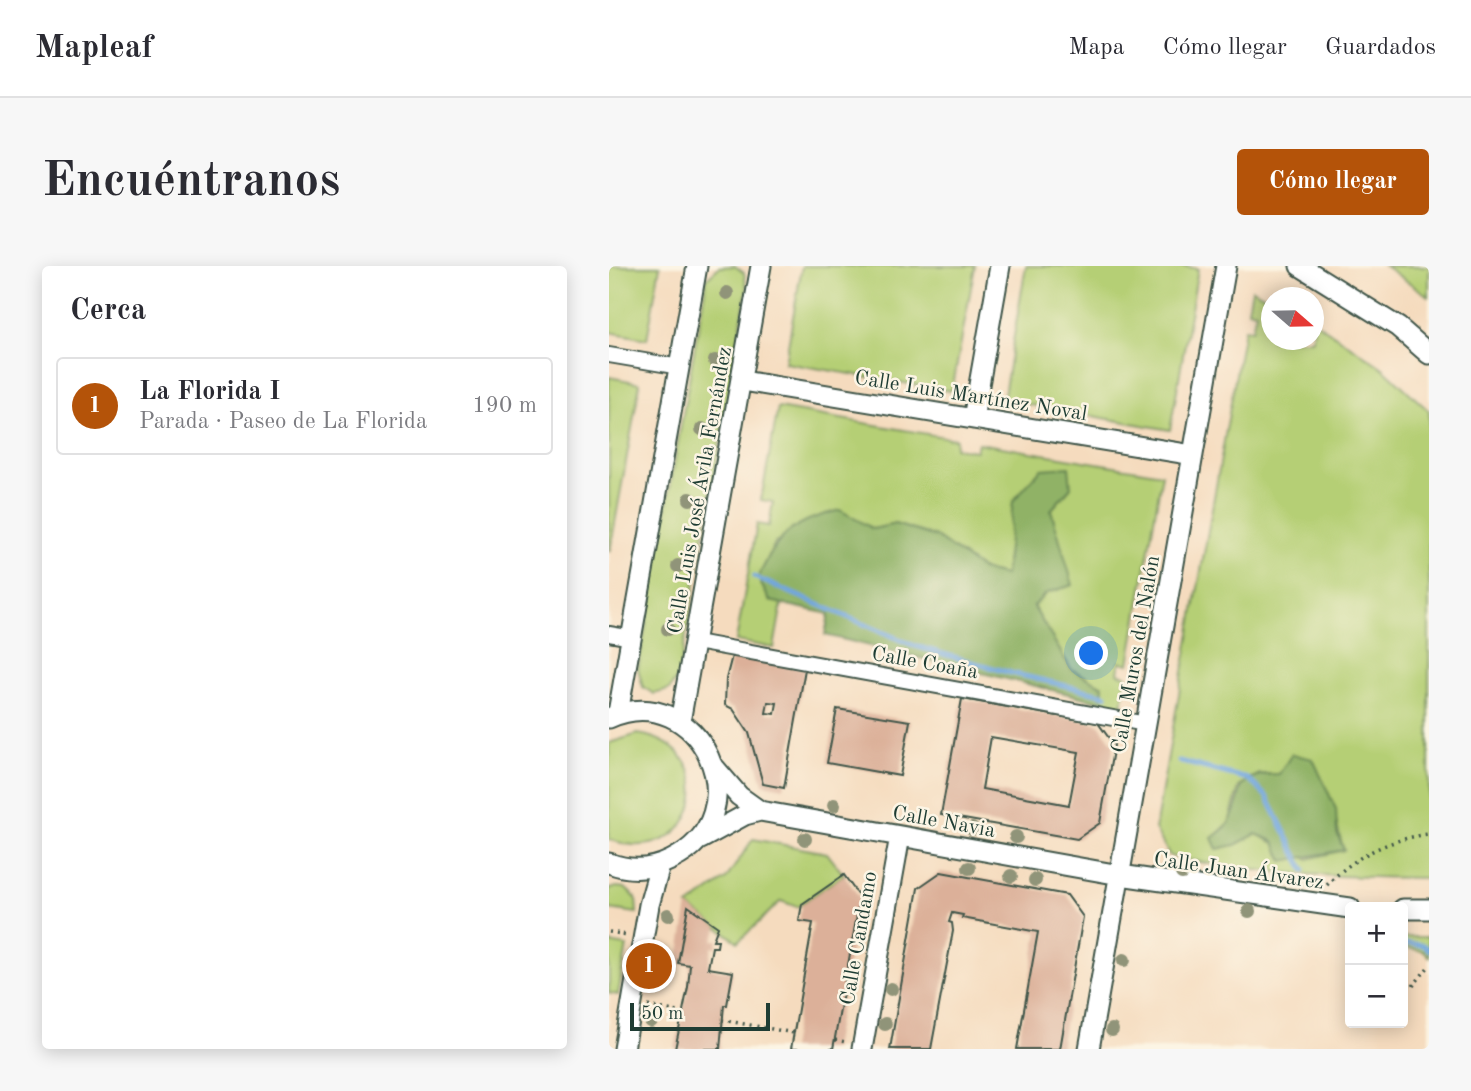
<!DOCTYPE html>
<html lang="es">
<meta charset="utf-8">
<style>
:root{--surface:#fff;--page:#f7f7f7;--text:#2b2b33;--muted:#7c7c81;--line:#e1e1e2;--accent:#b45309}
body{margin:0;font-family:"Old Standard TT",serif;background:var(--page);color:var(--text)}
.controls{position:absolute;right:21px;bottom:21px;display:grid;overflow:hidden;border-radius:7px;box-shadow:0 4px 18px #0003}
.controls button{width:63px;height:63px;display:grid;place-items:center;padding:0;border:0;border-bottom:2px solid var(--line);background:var(--surface);color:var(--text);font:35px sans-serif}
.compass{position:absolute;left:652px;top:21px;width:63px;height:63px;border-radius:50%;background:var(--surface);box-shadow:0 4px 18px #0003;rotate:110deg}
.scale{position:absolute;left:21px;bottom:18px;width:140px;box-sizing:border-box;padding-left:7px;border:4px solid #1f3d34;border-top:0;font-size:19px;line-height:24px;white-space:nowrap;color:#1f3d34;-webkit-text-stroke:5px #fcf5e5;paint-order:stroke}
.you{position:absolute;left:483px;top:388px;width:24px;height:24px;margin:-18px;border:5px solid #fff;border-radius:50%;background:#1a73e8;box-shadow:0 0 0 10px #1a73e833}
.badge{display:grid;place-items:center;width:46px;height:46px;border-radius:50%;background:var(--accent);color:#fff;font-size:23px;font-weight:700}
.pin{position:absolute;translate:-50% -50%;border:4px solid #fff;box-shadow:0 2px 7px #0006}
.list{margin:0;padding:0;list-style:none}
h2{display:flex;justify-content:space-between;align-items:center;height:91px;margin:0;padding:0 28px;font-size:30px}
h2 small{font-size:23px;font-weight:400;color:var(--muted)}
.list li{display:grid;grid-template-columns:46px 1fr auto;gap:21px;align-items:center;box-sizing:border-box;height:98px;margin:0 14px 14px;padding:0 14px;border:2px solid var(--line);border-radius:7px}
.list b{display:block;font-size:26px;white-space:nowrap}
.list p{margin:0;font-size:23px;white-space:nowrap;color:var(--muted)}
.list em{font-size:23px;font-style:normal;color:var(--muted)}
.map{position:relative;flex:none;width:820px;height:783px;overflow:hidden;border-radius:7px}
header{display:flex;align-items:center;gap:42px;box-sizing:border-box;height:98px;padding:0 35px;background:var(--surface);border-bottom:2px solid var(--line)}
header strong{font-size:33px}
nav{display:flex;gap:38px;margin-inline-start:auto;font-size:24px}
.intro{display:flex;align-items:center;justify-content:space-between;box-sizing:border-box;height:168px;padding:0 42px}
h1{margin:0;font-size:49px}
.button{padding:18px 32px;border-radius:7px;background:var(--accent);color:#fff;font-size:24px;font-weight:700}
main{display:flex;gap:42px;padding:0 42px}
aside{flex:1;background:var(--surface);border-radius:7px;box-shadow:0 4px 18px #0003}
.map>svg:first-child{display:block}
.green{fill:#b5cf74;stroke:#6a8654;stroke-width:2;fill-rule:evenodd}
.forest{fill:#90b266;stroke:#58784d;stroke-width:2}
.lines{fill:none;stroke-linecap:round;stroke-linejoin:round}
.stream{stroke:#70a6de;stroke-width:5}
.building{fill:#dcb099;fill-rule:evenodd}
.pedestrian-casing{stroke:#3f5549;stroke-width:18}
.minor-casing{stroke:#3f5549;stroke-width:23}
.path{stroke:#3f5549;stroke-width:3.5;stroke-dasharray:2 5;stroke-linecap:butt}
.pedestrian{stroke:#fff;stroke-width:14}
.minor{stroke:#fff;stroke-width:19}
.tree{fill:#909479}
.labels{text-anchor:middle;stroke-width:5;stroke-linejoin:round;paint-order:stroke}
.street-label{font-size:21px;fill:#1f3d34;stroke:#fcf5e5}
</style>
<header>
<strong>Mapleaf</strong>
<nav><a>Mapa</a><a>Cómo llegar</a><a>Guardados</a></nav>
</header>
<div class="intro"><h1>Encuéntranos</h1><a class="button">Cómo llegar</a></div>
<main>
<aside>
<h2>Cerca<small></small></h2>
<ul class="list">
<li><span class="badge">1</span><div><b>La Florida I</b><p>Parada · Paseo de La Florida</p></div><em>190 m</em></li>
</ul>
</aside>
<div class="map">
<svg width="820" height="783" viewBox="0 0 820 783">
<rect width="100%" height="100%" fill="#fcf5e5"/>
<filter id="ink" filterUnits="userSpaceOnUse"><feTurbulence type="fractalNoise" baseFrequency=".0143" numOctaves="2"/><feDisplacementMap in="SourceGraphic" scale="14" xChannelSelector="R" yChannelSelector="G"/><feConvolveMatrix kernelMatrix="1 2 1 2 8 2 1 2 1" color-interpolation-filters="sRGB"/></filter>
<filter id="wash" filterUnits="userSpaceOnUse"><feTurbulence type="fractalNoise" baseFrequency=".00686" numOctaves="4" result="noise"/><feDisplacementMap in="SourceGraphic" scale="28" xChannelSelector="R" yChannelSelector="G"/><feGaussianBlur stdDeviation="1.57" result="paint"/><feColorMatrix in="noise" values="0 0 0 0 0 0 0 0 0 0 0 0 0 0 0 0 0 1.4 0 .05"/><feComposite in="paint" operator="in"/></filter>
<g filter="url(#wash)">
<rect width="100%" height="100%" fill="#f5dbbe"/>
<path class="green" d="M0,0h51l-13,73 -38,-7z
M126,0l9,7 3,16 -68,386 -10,15 -15,4 -11,-7 -5,-18 69,-391 12,-11z
M193,0h173l-23,125 -167,-28z
M417,0h158l14,3 -28,161 -167,-30z
M776,0h44v31l-5,-4z
M643,23l19,10v41h42l1,-19 69,47 46,43v467c-87,-1 -174,-3 -259,-22l-15,-27 89,-500 8,1 4,-18 -8,-2zM650,508h20l47,14c10,22 10,40 18,62l-36,9 -52,-25 -21,11 -22,-7 16,-15 10,-36z
M0,111l31,6 -30,168h-1z
M169,142l178,31 -1,9 21,3 2,-8 184,31 -33,190 -9,-2 -2,11 9,3 -6,35 -19,-3 1,-22 -32,-17 -38,-63 14,-13 13,-48 -9,-35 20,-23 -64,67 -2,21 -22,-5 -47,-33 -41,-13 -22,5 -33,-18 -65,32 -17,35 12,23 12,2 -8,45 -38,-7 21,-117 12,2 4,-24 -12,-2z
M29,468c93,15 59,140 -29,105v-96z
M144,573l74,14 17,22 -47,32 -16,-6 -43,41 -50,-36 38,-27z
M8,621l8,1 11,10 1,15 -28,-4v-20z
M794,671h26v19l-6,-5 -20,-4z
M0,677l18,3 -9,49 -9,-2z"/>
<path class="forest" d="M460,201l2,20 -20,23 22,75 -26,8 -14,13 38,63 32,17 -1,16 -277,-67 4,-21 -59,-13 -12,-23c22,-45 32,-55 82,-68l33,19 22,-5 41,13 47,33 22,5 8,-74 28,-32z
M683,488l21,5 23,50 1,24 7,17 -61,11 -9,-20 -18,-7 -21,11 -18,4 -5,-11c5,-4 14,-10 17,-15 18,-30 -1,-49 50,-49z"/>
<g class="lines">
<path class="stream" d="M145,311l161,69 96,27 95,22
M570,495l69,18 19,18 37,73
M794,677l20,2 6,5"/>
</g>
<g id="blocks">
<path class="building" d="M123,390l73,13 -21,119 -21,-4 -14,-51 -16,-24 -8,-4 1,-26zM159,436l9,1 -2,11 -9,-1z
M353,433l136,24 16,22 -14,78 -23,16 -136,-24zM382,471l88,15 -10,53 -87,-16z
M228,443l73,12 -10,55 -73,-13z
M332,606l126,23 16,22 -23,132h-43l21,-117 -76,-14 1,-3 -11,-2 -3,9 3,1 1,8 -22,118h-41l28,-161z
M235,609l16,23 -27,151h-42l22,-126 -14,-2 3,-17z
M79,640l30,21 -5,13h5l-1,7h-5l-4,21 25,4 -6,33h-3l-4,44h-45l13,-62 2,-22 -12,-2z"/>
</g>
</g>
<g filter="url(#ink)">
<use href="#blocks" fill-opacity="0" stroke="#3f5549" stroke-width="2"/>
<g class="lines">
<defs>
<path id="pedestrian" d="M0,89l71,12
M0,368l24,4
M87,376l450,82"/>
<path id="minor" d="M691,0l98,61 31,27
M134,115l450,74
M364,153l27,-153
M9,447l79,-447
M0,452c90,-41 155,97 62,142 -20,10 -41,11 -62,3
M71,456l81,-456
M106,502l24,28 21,15 360,64 230,33
M92,573l44,-24 15,-4
M794,643h26
M15,783l25,-144 11,-39
M253,783l38,-213
M480,783l137,-783"/>
</defs>
<use href="#pedestrian" class="pedestrian-casing"/>
<use href="#minor" class="minor-casing"/>
<path class="path" d="M718,619c27,-29 63,-46 102,-51
M0,666l19,3
M804,720l16,-20
M39,740l36,7
M113,754l72,13
M226,774l11,2"/>
<use href="#pedestrian" class="pedestrian"/>
<use href="#minor" class="minor"/>
</g>
<g class="tree">
<circle cx="118" cy="27" r="7"/>
<circle cx="106" cy="95" r="7"/>
<circle cx="93" cy="163" r="7"/>
<circle cx="81" cy="233" r="7"/>
<circle cx="69" cy="300" r="7"/>
<circle cx="59" cy="363" r="7"/>
<circle cx="225" cy="539" r="7"/>
<circle cx="363" cy="563" r="7"/>
<circle cx="407" cy="571" r="7"/>
<circle cx="196" cy="573" r="7"/>
<circle cx="360" cy="602" r="7"/>
<circle cx="573" cy="607" r="7"/>
<circle cx="402" cy="610" r="7"/>
<circle cx="426" cy="614" r="7"/>
<circle cx="640" cy="645" r="7"/>
<circle cx="59" cy="649" r="7"/>
<circle cx="515" cy="694" r="7"/>
<circle cx="48" cy="722" r="7"/>
<circle cx="282" cy="723" r="7"/>
<circle cx="42" cy="755" r="7"/>
<circle cx="276" cy="758" r="7"/>
<circle cx="503" cy="764" r="7"/>
</g>
</g>
<g class="labels">
<g class="street-label">
<text transform="translate(362 129) rotate(9)" y="7">Calle Luis Martínez Noval</text>
<text transform="translate(90 224) rotate(-80)" y="7">Calle Luis José Ávila Fernández</text>
<text transform="translate(526 388) rotate(-80)" y="7">Calle Muros del Nalón</text>
<text transform="translate(316 396) rotate(10)" y="7">Calle Coaña</text>
<text transform="translate(335 555) rotate(10)" y="7">Calle Navia</text>
<text transform="translate(630 604) rotate(8)" y="7">Calle Juan Álvarez</text>
<text transform="translate(249 672) rotate(-80)" y="7">Calle Candamo</text>
</g>
</g>
</svg>
<div class="controls">
<button>+</button>
<button>−</button>
</div>
<svg class="compass" viewBox="-18 -18 36 36"><path d="M0-13l5 13h-10z" fill="#e53935"/><path d="M0 13l5-13h-10z" fill="#7c7c81"/></svg>
<div class="scale">50 m</div>
<div class="you"></div>
<div class="pin badge" style="left:40px;top:700px">1</div>
</div>
</main>
